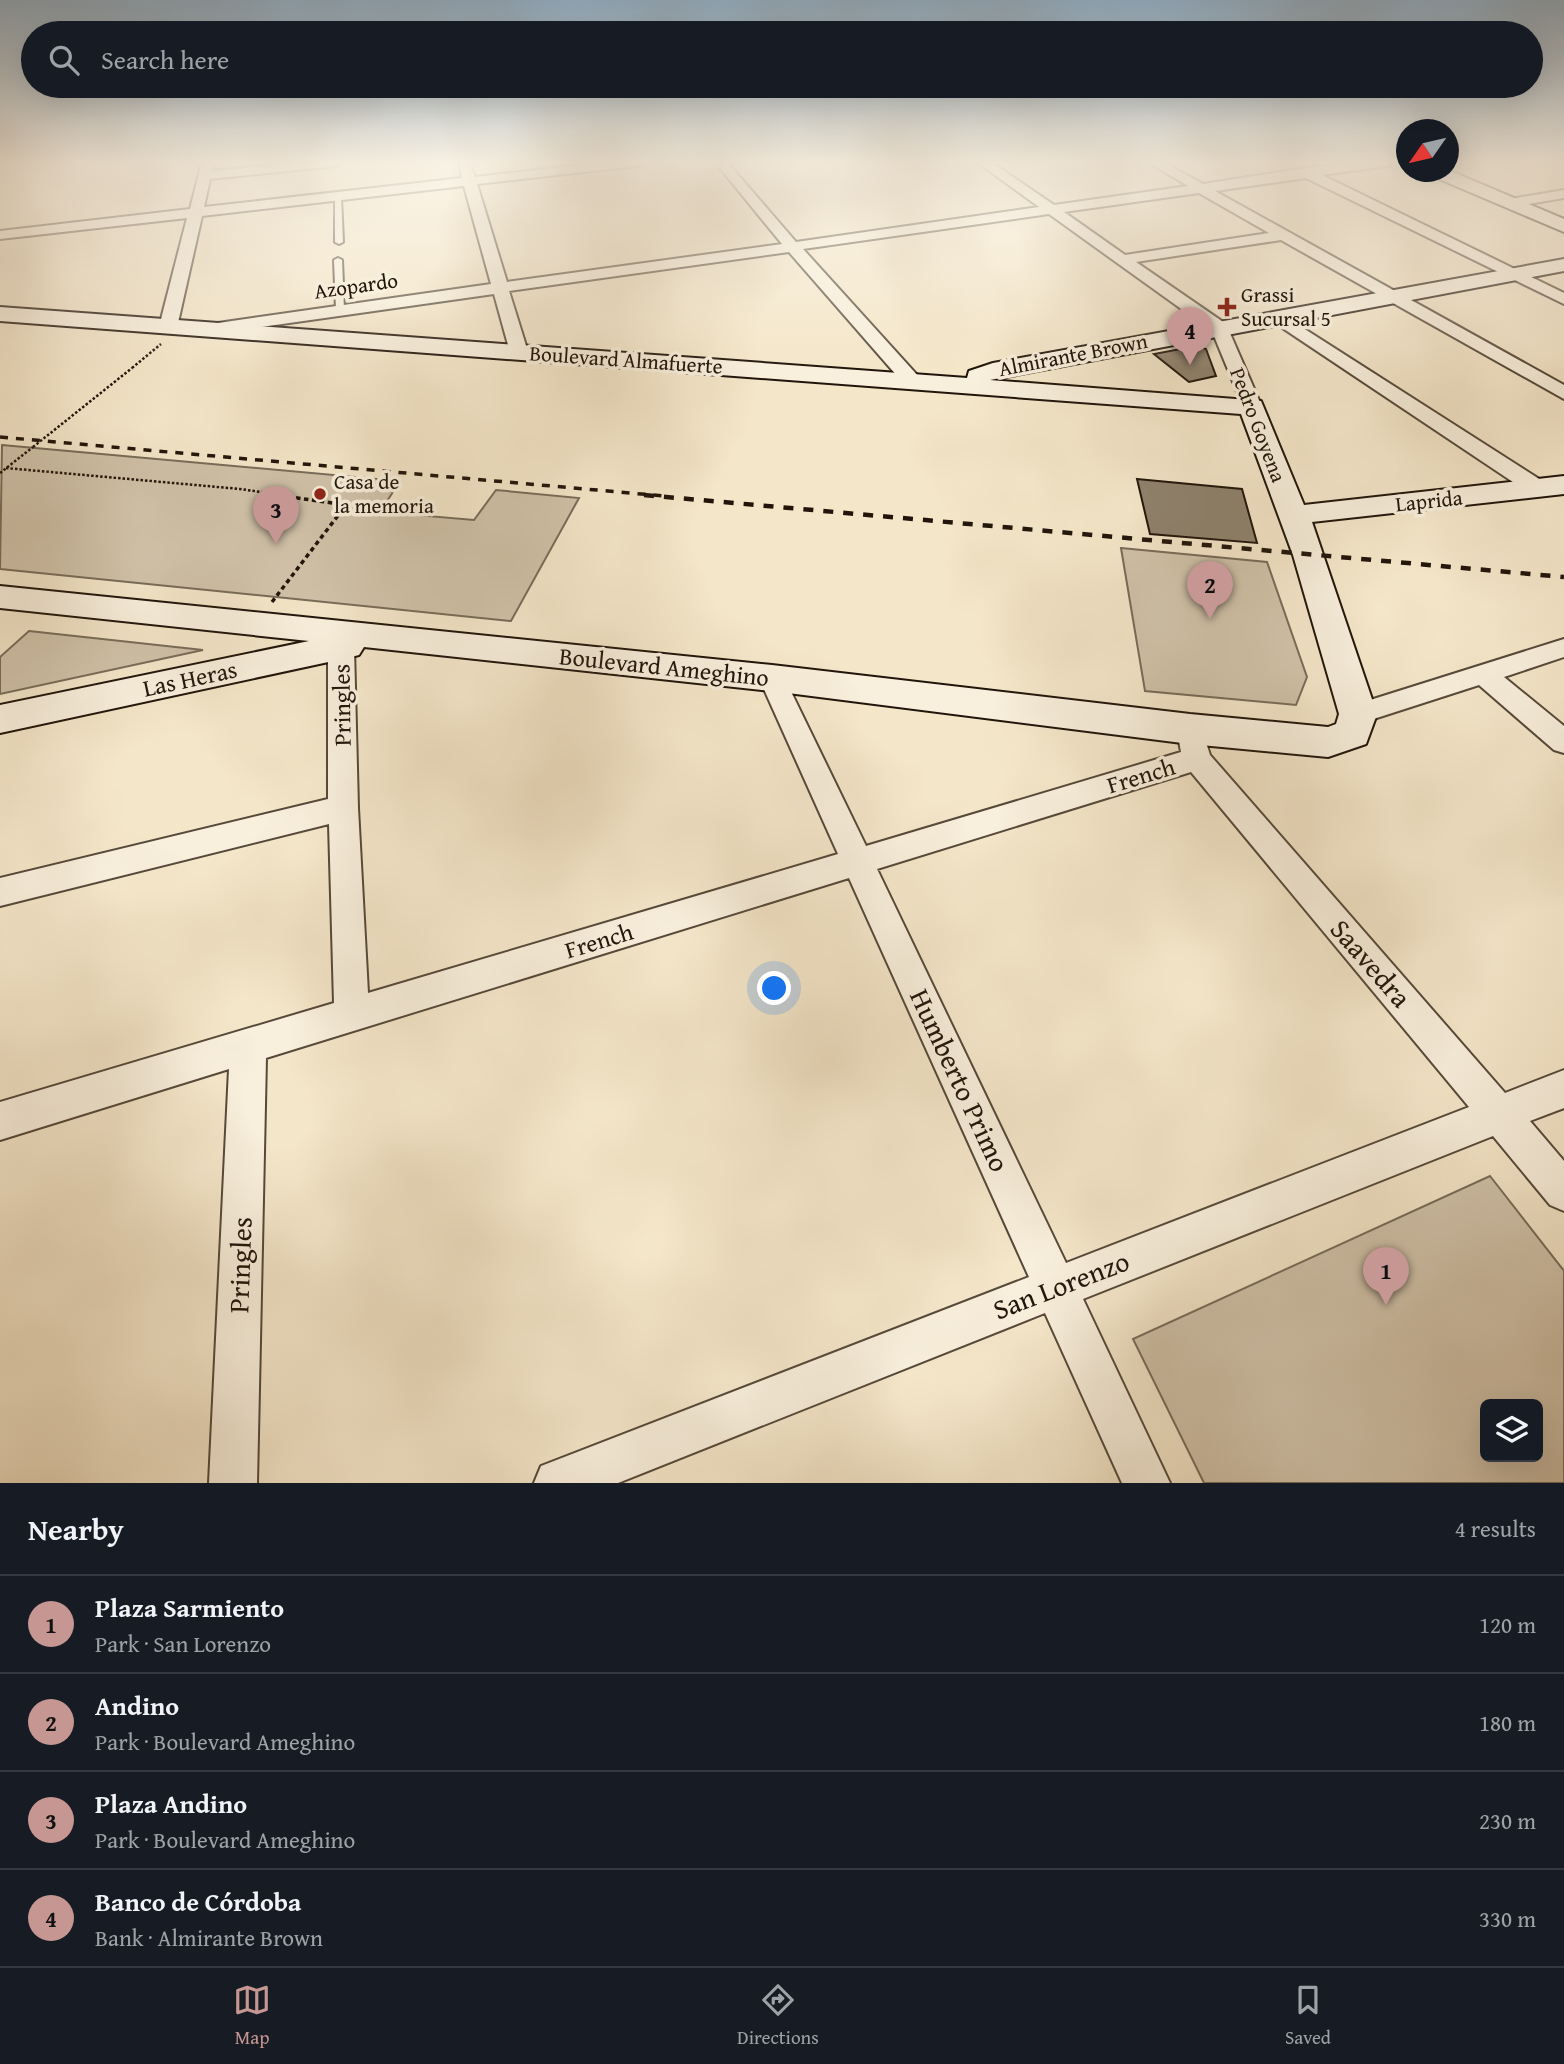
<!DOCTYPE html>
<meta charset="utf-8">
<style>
:root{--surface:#171b24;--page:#20242c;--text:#f1f3f6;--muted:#9ea1a6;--line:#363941;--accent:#c59692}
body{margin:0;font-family:"Gentium Book Plus",serif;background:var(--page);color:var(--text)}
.controls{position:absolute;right:21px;bottom:21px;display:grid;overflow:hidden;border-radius:10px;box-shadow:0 7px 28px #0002}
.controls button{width:63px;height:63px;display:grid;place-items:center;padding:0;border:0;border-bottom:2px solid var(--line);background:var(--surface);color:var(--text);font:35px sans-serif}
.compass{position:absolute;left:1396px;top:119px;width:63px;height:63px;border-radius:50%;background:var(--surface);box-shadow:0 7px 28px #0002;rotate:236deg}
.you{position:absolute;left:775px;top:989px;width:24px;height:24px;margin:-18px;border:5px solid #fff;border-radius:50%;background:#1a73e8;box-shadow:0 0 0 10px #1a73e833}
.badge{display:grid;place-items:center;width:46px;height:46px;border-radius:50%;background:var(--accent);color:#111;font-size:23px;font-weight:700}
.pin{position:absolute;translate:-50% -58px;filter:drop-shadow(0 2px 4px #0008)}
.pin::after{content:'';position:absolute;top:37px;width:24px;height:21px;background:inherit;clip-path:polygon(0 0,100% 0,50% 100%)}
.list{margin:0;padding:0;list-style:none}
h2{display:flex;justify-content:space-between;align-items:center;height:91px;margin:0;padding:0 28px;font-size:30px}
h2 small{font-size:23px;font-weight:400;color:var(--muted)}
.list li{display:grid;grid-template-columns:46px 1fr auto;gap:21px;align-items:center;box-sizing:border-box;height:98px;padding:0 28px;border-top:2px solid var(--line)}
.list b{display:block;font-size:26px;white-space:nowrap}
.list p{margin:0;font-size:23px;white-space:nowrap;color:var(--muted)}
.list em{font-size:23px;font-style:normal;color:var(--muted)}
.icon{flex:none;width:38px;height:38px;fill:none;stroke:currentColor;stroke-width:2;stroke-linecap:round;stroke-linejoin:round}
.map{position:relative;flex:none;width:1564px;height:1483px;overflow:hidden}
.search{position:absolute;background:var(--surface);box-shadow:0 7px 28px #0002;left:21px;right:21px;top:21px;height:77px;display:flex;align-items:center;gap:18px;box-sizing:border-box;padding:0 24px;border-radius:38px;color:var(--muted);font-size:26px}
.sheet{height:483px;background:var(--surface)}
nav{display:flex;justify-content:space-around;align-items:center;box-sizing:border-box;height:98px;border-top:2px solid var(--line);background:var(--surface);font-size:19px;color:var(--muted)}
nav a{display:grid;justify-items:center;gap:4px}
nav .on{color:var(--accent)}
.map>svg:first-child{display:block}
.green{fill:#d0c2a9;stroke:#786c5a;stroke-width:2;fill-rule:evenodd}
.building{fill:#8f826e;stroke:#21150b;stroke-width:2}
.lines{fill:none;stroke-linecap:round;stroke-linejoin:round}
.lane-casing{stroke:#56493a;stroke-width:4}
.street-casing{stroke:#56493a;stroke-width:4}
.secondary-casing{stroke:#21150b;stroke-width:4}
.path-far1{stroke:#21150b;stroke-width:2.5;stroke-dasharray:2.5 2;stroke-linecap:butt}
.path{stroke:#21150b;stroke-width:3.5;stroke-dasharray:4.5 3.5;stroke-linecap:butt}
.lane{fill:#f8efdc;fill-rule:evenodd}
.street{fill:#f8efdc;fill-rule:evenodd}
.secondary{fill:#f8efdc;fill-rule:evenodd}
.rail-far1{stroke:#21150b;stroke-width:3.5;stroke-dasharray:8 8;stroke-linecap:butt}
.rail{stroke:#21150b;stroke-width:4.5;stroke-dasharray:10 10;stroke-linecap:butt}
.path-bridge{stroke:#21150b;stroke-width:2.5;stroke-dasharray:2.5 2;stroke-linecap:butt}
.poi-dot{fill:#8f2418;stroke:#f8efdc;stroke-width:2.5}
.labels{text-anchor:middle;stroke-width:7;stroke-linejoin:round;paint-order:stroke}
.far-street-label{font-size:21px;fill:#21150b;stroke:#f8efdc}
.far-poi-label{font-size:21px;fill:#21150b;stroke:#f8efdc;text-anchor:start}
.street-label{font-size:24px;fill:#21150b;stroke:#f8efdc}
.near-street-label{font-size:28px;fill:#21150b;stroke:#f8efdc}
</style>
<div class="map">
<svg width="1564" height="1483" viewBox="0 0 1564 1483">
<rect width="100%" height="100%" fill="#f4e6c9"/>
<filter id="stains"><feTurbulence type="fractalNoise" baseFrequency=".00286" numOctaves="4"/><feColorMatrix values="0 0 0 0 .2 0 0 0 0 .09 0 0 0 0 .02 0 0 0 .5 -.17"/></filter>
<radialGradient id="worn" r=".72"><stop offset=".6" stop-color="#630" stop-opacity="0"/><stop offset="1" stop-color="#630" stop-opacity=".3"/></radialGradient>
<path class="green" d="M2,445l398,36 -20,31 94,8 22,-30 83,8 -68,123 -511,-52z
M1121,548l146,14 40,115 -11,28 -151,-14z
M29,631l174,19 -203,44v-37z
M1490,1176l74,95v212h-360l-71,-144zM1485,1404h53v53h-53z"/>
<path class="building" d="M1196,346l10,3 10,27 -27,6 -35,-28z
M1137,479l105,10 15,54 -107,-9z"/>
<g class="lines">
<defs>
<path id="lane" d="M338,194l3,2 2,46 -4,2 -4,-2v-46z
M338,258l4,2 2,50 -4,2 -4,-2 -2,-50z"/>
<path id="street" d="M202,162h12l-2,9 91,-9h39l-6,4 -126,13 -6,28 258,-29 -3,-16h10l6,15 133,-15h36l-6,4 -161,18 30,98 275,-38 -67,-82h12l69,80 243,-35 -62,-45h14l63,43 134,-19 -40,-24h15l40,22 102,-16 59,-6h30l-6,4 -66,9 242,118v11l-258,-126 -91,13 349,194v14l-283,-159 -145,22 90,62 36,83 -3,4h-14l-33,-80 -163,-117 -246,35 116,128 2,4 -9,6 -7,-2 -116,-133 -280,39 19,61 -9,5 -9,-5 -16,-58 -290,41 -9,-5 9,-5 287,-41 -27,-98 -262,30 -25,111 -9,5 -9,-5 28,-109 -187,21v-8l190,-22zM1199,193l70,40 -144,22 -61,-43z
M1564,190v8l-54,9 -7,-4 7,-4z
M1278,312l269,172 3,5 -3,5h-16l-259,-173 -2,-4 2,-4z
M341,638l9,3 4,6 4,161 10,185 470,-139 -79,-176 4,-7 9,-3 9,3 85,175 315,-94 -2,-11 4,-8 10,-3 10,3 7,22 295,338 59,-23v38l-34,13 34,40v50l-14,-6 -57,-69 -410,163 87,184h-48l-77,-170 -427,170h-84l7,-17 488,-189 -180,-399 -583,180 -9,425h-48l20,-414 -229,71v-38l334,-99 -5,-179 -329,82v-28l328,-79v-152l4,-6zM1191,772l278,335 -403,156 -189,-394z
M1564,639v18l-60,20 60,49v27l-10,-3 -75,-65 -121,39 -10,-3 -4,-7 4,-7z"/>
<path id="secondary" d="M1448,170l116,49v13l-132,-56 -3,-4z
M1564,259v12l-574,109 271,21 43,104 260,-29v18l-252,28 65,192 -11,30 -38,13 -138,-13 -418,-53 -408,-44 -5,8 -12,3 -347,75v-28l309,-64 -309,-33v-22l772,79 418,49 138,13 8,-3 3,-10 -46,-159 -52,-141 -1241,-93v-14l967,71 2,-7 24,-8z"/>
</defs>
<use href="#lane" class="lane-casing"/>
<use href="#street" class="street-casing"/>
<use href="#secondary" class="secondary-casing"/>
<path class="path-far1" d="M132,368l29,-24
M6,468l234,21 49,7
M0,473l33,-26"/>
<path class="path" d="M272,602l74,-97 -69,-10"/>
<use href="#lane" class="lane"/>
<use href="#street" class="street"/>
<use href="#secondary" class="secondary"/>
<path class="rail-far1" d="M0,437l664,59"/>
<path class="rail" d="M644,495l920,82"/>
<path class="path-bridge" d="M33,447l99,-79"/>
</g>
<linearGradient id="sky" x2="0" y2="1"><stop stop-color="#90acc2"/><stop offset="0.44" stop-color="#faf4e7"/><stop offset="1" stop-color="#faf4e7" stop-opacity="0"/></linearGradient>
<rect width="1564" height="369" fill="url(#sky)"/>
<g class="poi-dot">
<path d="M1223.5 296.5h7v7h7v7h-7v7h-7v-7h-7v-7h7z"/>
<circle cx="320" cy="494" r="7"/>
</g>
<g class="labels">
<g class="far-street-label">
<text transform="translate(356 286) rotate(-8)" y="7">Azopardo</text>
<text transform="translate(1073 355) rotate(-11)" y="7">Almirante Brown</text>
<text transform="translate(626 360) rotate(4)" y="7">Boulevard Almafuerte</text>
<text transform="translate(1258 425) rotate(69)" y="7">Pedro Goyena</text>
<text transform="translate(1429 501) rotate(-6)" y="7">Laprida</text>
</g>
<g class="far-poi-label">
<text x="1241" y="302">Grassi<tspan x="1241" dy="24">Sucursal 5</tspan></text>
<text x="334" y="489">Casa de<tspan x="334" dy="24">la memoria</tspan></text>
</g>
<g class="street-label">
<text transform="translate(664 667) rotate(6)" y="8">Boulevard Ameghino</text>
<text transform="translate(190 679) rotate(-12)" y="8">Las Heras</text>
<text transform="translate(342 705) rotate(-91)" y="8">Pringles</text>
<text transform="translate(1141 776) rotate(-17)" y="8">French</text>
<text transform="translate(599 941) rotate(-17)" y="8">French</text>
</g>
<g class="near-street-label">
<text transform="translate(1371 963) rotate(49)" y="10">Saavedra</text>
<text transform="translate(960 1080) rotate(65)" y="10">Humberto Primo</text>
<text transform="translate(240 1265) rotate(-88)" y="10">Pringles</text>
<text transform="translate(1061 1285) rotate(-21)" y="10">San Lorenzo</text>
</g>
</g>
<rect width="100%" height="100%" filter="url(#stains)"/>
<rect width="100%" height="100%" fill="url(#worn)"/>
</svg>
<div class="controls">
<button><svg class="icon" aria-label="layers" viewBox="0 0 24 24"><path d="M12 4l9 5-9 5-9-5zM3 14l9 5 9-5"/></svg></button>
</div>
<svg class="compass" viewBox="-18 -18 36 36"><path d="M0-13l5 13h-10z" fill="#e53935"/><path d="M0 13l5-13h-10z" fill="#9ea1a6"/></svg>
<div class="you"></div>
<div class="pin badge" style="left:1386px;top:1305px">1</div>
<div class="pin badge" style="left:1210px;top:619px">2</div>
<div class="pin badge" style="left:276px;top:544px">3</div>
<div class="pin badge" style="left:1190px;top:365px">4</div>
<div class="search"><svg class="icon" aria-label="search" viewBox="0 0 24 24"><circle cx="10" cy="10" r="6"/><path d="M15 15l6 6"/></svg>Search here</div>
</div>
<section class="sheet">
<h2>Nearby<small>4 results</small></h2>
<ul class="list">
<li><span class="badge">1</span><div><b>Plaza Sarmiento</b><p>Park · San Lorenzo</p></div><em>120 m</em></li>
<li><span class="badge">2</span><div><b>Andino</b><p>Park · Boulevard Ameghino</p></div><em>180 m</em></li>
<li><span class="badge">3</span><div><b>Plaza Andino</b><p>Park · Boulevard Ameghino</p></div><em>230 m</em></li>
<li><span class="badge">4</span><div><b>Banco de Córdoba</b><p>Bank · Almirante Brown</p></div><em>330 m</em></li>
</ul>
</section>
<nav>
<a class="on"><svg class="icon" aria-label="map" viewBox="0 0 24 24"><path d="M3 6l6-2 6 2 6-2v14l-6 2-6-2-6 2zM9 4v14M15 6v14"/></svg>Map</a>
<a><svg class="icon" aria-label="directions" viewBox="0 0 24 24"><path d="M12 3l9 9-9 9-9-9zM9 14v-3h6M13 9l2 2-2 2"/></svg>Directions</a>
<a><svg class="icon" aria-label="saved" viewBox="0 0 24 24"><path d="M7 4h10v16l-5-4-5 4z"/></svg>Saved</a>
</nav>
